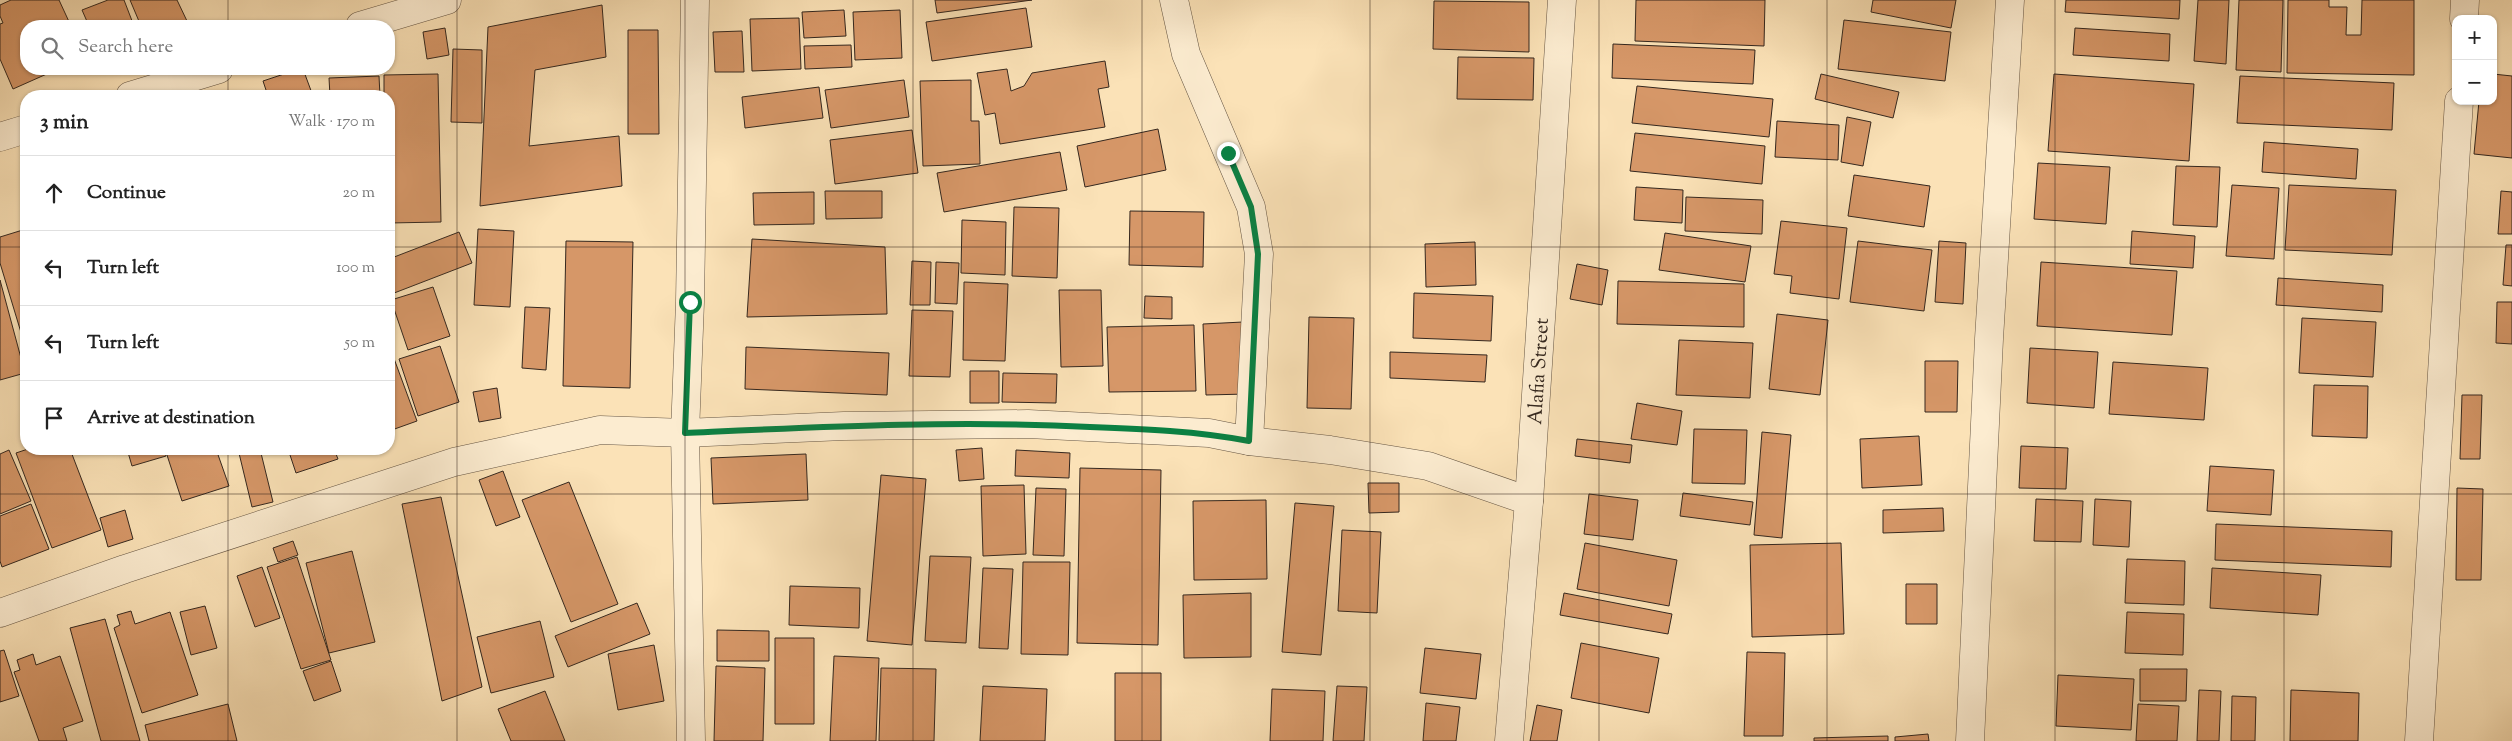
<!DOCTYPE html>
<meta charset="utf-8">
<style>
:root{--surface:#fff;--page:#f6f6f6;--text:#222;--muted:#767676;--line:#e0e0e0}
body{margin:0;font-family:"Sorts Mill Goudy",serif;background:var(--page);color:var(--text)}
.controls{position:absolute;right:15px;top:15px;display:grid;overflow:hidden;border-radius:10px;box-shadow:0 1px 4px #0004}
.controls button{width:45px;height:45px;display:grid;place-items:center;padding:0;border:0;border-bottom:1px solid var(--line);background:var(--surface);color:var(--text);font:25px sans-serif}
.stop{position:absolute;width:15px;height:15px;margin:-11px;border:4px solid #0b8043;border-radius:50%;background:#fff}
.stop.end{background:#0b8043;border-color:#fff;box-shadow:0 1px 5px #0008}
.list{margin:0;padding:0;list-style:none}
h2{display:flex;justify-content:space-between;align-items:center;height:65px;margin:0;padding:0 20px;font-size:21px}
h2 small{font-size:16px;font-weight:400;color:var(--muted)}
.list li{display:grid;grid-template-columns:32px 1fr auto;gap:15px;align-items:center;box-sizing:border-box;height:75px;padding:0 20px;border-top:1px solid var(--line)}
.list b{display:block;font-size:19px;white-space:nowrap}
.list em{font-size:16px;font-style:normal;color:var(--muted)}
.icon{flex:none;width:28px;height:28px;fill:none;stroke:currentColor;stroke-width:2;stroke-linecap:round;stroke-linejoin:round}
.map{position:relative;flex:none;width:2512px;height:741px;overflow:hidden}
.search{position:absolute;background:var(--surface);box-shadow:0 1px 4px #0004;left:20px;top:20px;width:375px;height:55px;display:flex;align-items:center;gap:12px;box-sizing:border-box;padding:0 18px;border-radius:20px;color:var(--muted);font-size:19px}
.panel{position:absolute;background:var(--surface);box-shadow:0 1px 4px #0004;left:20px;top:90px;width:375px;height:365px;border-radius:20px}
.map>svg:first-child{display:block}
.building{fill:#d69768;stroke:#34271e}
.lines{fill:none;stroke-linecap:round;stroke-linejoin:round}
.minor-casing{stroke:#665644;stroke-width:29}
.minor{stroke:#fcecd0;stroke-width:28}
.route{stroke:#0b8043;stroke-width:6}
.grid{fill:none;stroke:#34271e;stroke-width:1;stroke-opacity:0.55}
.labels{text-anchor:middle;stroke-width:4;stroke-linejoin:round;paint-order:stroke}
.street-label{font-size:20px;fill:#34271e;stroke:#fcecd0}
</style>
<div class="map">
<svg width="2512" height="741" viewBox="0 0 2512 741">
<rect width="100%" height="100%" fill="#fbe2b7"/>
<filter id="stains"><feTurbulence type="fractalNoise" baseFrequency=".004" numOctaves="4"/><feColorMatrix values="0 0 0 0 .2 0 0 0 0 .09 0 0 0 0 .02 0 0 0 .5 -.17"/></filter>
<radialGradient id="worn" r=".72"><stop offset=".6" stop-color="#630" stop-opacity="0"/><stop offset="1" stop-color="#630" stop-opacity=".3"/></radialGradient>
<path class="building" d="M11,0h48l12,26h-45v43h32l-45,20 -13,-30v-35l3,-1 -3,-7v-11z
M108,0h16l10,26h-45l-7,-16z
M130,0h47l10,21 -13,5h-33z
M935,0h97l-95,13z
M1636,0h129l-1,46 -129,-5z
M1873,0h83l-5,28 -80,-16z
M2066,0h114l-1,19 -114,-7z
M2198,0h31l-3,64 -32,-3z
M2239,0h44l-2,72 -45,-2z
M2288,0h41v7h18l-1,28h15l1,-35h52v75l-127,-2z
M1434,1l95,1v50l-96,-3z
M602,5l4,52 -71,13 -6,76 90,-10 3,50 -142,20 8,-179z
M1026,8l6,39 -100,14 -6,-39z
M844,10l2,26 -42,2 -2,-26z
M900,10l2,48 -47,2 -2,-48z
M799,18l2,51 -49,2 -2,-52z
M1844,20l107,12 -6,49 -107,-12z
M445,28l4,27 -22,4 -4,-27z
M2075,28l95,6 -1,27 -96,-6z
M628,30h30l1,104h-31z
M742,31l2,41h-29l-2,-40z
M1613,44l142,6 -2,34 -141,-6z
M851,45l1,22 -47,2 -1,-23z
M453,49l29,1v73l-31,-1z
M1458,57l76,1 -1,42 -76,-1z
M1105,61l4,26 -11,2 7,38 -105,17 -5,-31 -10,2 -8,-42 30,-4 4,22 13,-5 8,-13z
M299,69h4l10,27h-45l-5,-15z
M438,74l3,148 -52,1v-127h-5v-21z
M1821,74l78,18 -6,26 -78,-19z
M2054,74l140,10 -5,77 -141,-10z
M2493,74l19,2v82l-38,-4 5,-53h14z
M379,76l1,20h-50l-1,-18z
M2240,76l154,7 -2,47 -155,-7z
M904,80l5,37 -78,11 -6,-38z
M971,80v41h8l1,43 -57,2 -3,-85z
M1637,86l136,13 -4,38 -137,-14z
M819,87l4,31 -78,10 -3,-31z
M1847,117l24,5 -8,44 -22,-4z
M1777,121l62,4 -1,35 -63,-3z
M1158,129l8,41 -81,17 -8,-41z
M912,130l6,43 -83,11 -5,-44z
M1635,133l130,13 -3,38 -132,-13z
M2264,142l94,7 -2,30 -94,-7z
M1060,152l7,38 -123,22 -7,-39z
M2038,163l72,4 -4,57 -72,-5z
M2176,166l44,1 -3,60 -44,-2z
M1854,175l76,11 -6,41 -76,-11z
M2232,185l47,3 -5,71 -48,-3z
M2289,185l107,5 -4,65 -107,-5z
M1636,187l47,3 -1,33 -48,-3z
M825,191h57v27l-56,1z
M2501,191l11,1v42h-14z
M814,192v32l-60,1 -1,-32z
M1686,197l77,3 -1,34 -77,-3z
M1014,207l45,1 -2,70 -45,-2z
M1130,211l74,1 -1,55 -74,-2z
M962,220l44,2 -1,53 -44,-2z
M1781,221l66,7 -8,71 -49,-6 2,-17 -18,-2z
M26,229v120l-26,-86v-26z
M478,229l36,2 -4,76 -36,-2z
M2132,231l63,5 -2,32 -63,-4z
M459,232l13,31 -83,32v-36z
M1665,233l86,13 -6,36 -86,-12z
M752,239l133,8 2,67 -140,3z
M566,241l67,1 -3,146 -67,-2z
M1858,241l74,9 -8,61 -74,-9z
M1939,241l27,2 -3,61 -28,-2z
M1475,242l1,43 -50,2 -1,-43z
M2506,245h6v41l-9,-1z
M912,261l19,1 -1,43h-20z
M936,262l23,1 -2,41 -22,-1z
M2041,262l136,9 -5,64 -135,-9z
M1577,264l31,6 -6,35 -32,-6z
M2278,278l105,7 -1,27 -106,-7z
M0,280l25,93 -25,7z
M1618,281l126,3v43l-127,-3z
M964,282l44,2 -3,77 -42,-1z
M433,287l17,49 -42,14 -17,-50z
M1059,290h42l2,76 -42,1z
M1414,293l79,3 -2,45 -78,-3z
M1145,296l27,1v22l-28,-1z
M2497,302h15v42l-16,-1z
M525,307l25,1 -4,62 -24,-2z
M912,310l41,1 -3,66 -41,-1z
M1777,314l51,6 -8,75 -51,-6z
M1309,317l45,1 -3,91 -44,-1z
M2302,318l74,4 -3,55 -74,-4z
M1243,322l4,72 -41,1 -3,-71z
M1194,325l2,66 -87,1 -2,-65z
M1679,340l74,3 -3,55 -74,-3z
M389,345l28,76 -28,10z
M440,346l19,56 -41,14 -19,-57z
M746,347l143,6 -2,42 -142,-6z
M2030,348l68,4 -4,56 -67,-5z
M1390,352l97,3 -2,27 -95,-4z
M1925,361h33l-1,51h-32z
M2113,362l95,6 -4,52 -95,-6z
M970,371h29v32h-29z
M1003,373l54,1 -1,29 -54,-1z
M2314,385l54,1 -1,52 -55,-2z
M497,388l4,30 -22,4 -6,-30z
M2462,395h20l-2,64h-20z
M1637,403l45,8 -5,34 -46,-6z
M1694,429l53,1 -2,54 -53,-1z
M1762,432l29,3 -9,103 -28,-3z
M1919,436l3,49 -60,3 -2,-49z
M1577,439l55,6 -2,18 -55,-7z
M2021,446l47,2 -2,41 -47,-1z
M982,448l2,31 -25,2 -3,-31z
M28,449h42l31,81 -49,18 -36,-95z
M127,449h37l2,7 -34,10z
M165,449h51l13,37 -47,15z
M238,449h22l13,53 -21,5z
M288,449h46l4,10 -42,14z
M9,450l22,51 -31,13v-60z
M1016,450l54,3 -1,25 -54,-2z
M806,454l2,46 -95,4 -2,-46z
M2210,466l64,4 -3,45 -64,-4z
M1080,468l81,2 -3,175 -81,-2z
M503,471l17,46 -24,9 -17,-46z
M881,475l45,4 -14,166 -45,-4z
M569,482l49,122 -47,18 -49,-122z
M1368,483h31v29l-30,1z
M1024,485l2,69 -43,2 -2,-70z
M1036,488l30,1 -2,67 -31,-1z
M2457,488l26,1 -2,91h-25z
M1683,493l70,9 -3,23 -70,-9z
M1589,494l49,6 -5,40 -49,-6z
M441,497l41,190 -40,14 -40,-197z
M2036,499l47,2 -2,41 -47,-1z
M2095,499l36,2 -2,46 -36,-2z
M1266,500l1,79 -73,1 -1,-79z
M1295,503l39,3 -13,149 -39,-3z
M31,504l18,45 -47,18 -2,-6v-45z
M1943,508l1,23 -61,2v-23z
M125,510l8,29 -25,8 -8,-29z
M2216,524l176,7 -1,36 -176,-7z
M1342,530l39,2 -4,81 -39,-2z
M293,541l5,14 -20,7 -5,-14z
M1585,543l92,17 -8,46 -92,-17z
M1841,543l3,91 -92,3 -2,-92z
M352,551l23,91 -46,11 -23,-90z
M930,556l41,1 -5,86 -41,-2z
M297,557l34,103 -30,9 -34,-102z
M2127,559l58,2 -1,44 -59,-2z
M1023,562h47l-2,93 -47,-1z
M262,567l18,51 -25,9 -18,-51z
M983,568l30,1 -5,80 -29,-1z
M2212,568l109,7 -3,40 -108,-7z
M1906,584h31v40h-31z
M790,586l70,2 -1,40 -70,-3z
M1251,593v64l-67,1 -1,-63z
M1564,593l108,21 -4,20 -108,-19z
M637,603l13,31 -82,33 -13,-31z
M205,606l12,42 -26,7 -11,-43z
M131,611l4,13 35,-12 28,83 -56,18 -28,-85 6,-3 -3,-10z
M2127,612l57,2 -1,41 -58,-2z
M105,619l35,122h-39l-31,-113z
M540,621l14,56 -63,16 -14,-56z
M717,630l52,1v30h-52z
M775,638h39v86h-39z
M1581,643l78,15 -10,55 -78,-15z
M654,645l10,56 -46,9 -10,-56z
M1425,648l56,6 -5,45 -56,-6z
M4,650l15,46 -19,6v-51z
M1747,652l38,1 -2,83h-39z
M33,654l3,11 24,-9 23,65 -20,7 4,13h-28l-25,-69 6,-2 -3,-10z
M834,656l45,2 -3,83h-46z
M331,661l10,30 -27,10 -11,-30z
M716,666l49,2 -2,73h-49z
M881,668l55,1 -2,72h-55z
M2140,669h47l-1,32h-46z
M1115,673h46v68h-46z
M2058,675l76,4 -3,51 -75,-4z
M983,686l64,3 -2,52h-65z
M1337,686l30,1 -3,54h-31z
M1272,689l53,2 -2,50h-53z
M2199,690l22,1 -2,50h-22z
M2291,690l68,3 -1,48h-68z
M545,691l20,50h-54l-13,-32z
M2232,696l24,1 -1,44h-24z
M1426,703l34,4 -4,34h-33z
M228,704l9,37h-88l-4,-16z
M2138,704l41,2 -2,35h-41z
M1537,705l25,5 -5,31h-27z
M1928,734l1,7h-34v-4z
M1888,736v5h-74v-3z"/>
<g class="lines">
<defs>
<g id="minor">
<path d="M1174,0l12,54 65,153 8,47 -10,187"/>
<path d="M2464,19l1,-19"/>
<path d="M360,26l87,-26"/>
<path d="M130,96l89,-27"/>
<path d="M0,137l26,-8"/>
<path d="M0,613l125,-44 329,-107 146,-32 85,3 159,-7 184,-2 181,9 40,8 81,9 98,16 101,35"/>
<path d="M691,741l-6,-308 5,-131 5,-302"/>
<path id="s1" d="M1509,741l20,-240 33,-501"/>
<path d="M1970,741l19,-402 21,-339"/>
<path d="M2419,741l40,-640"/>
</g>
</defs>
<use href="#minor" class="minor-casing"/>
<use href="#minor" class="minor"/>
</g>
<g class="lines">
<path class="route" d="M690,302l-5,131c135,-6 270,-13 405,-6 54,2 106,4 159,14l9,-187 -7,-47 -23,-54"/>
</g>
<path class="grid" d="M228,0v26M457,0v741M685,0v741M913,0v741M1142,0v741M1370,0v741M1599,0v741M1827,0v741M2055,0v741M2284,0v741M228,69v27M0,247h26M389,247h2123M228,449v292M0,494h2512"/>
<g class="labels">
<g class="street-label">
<text dy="7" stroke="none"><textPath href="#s1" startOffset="371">Alafia Street</textPath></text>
</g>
</g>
<rect width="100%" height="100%" filter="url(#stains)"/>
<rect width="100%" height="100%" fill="url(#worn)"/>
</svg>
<div class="controls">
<button>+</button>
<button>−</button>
</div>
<div class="stop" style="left:690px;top:302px"></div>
<div class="stop end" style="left:1228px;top:153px"></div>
<div class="search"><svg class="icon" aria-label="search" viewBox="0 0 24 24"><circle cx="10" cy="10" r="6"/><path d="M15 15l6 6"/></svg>Search here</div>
<section class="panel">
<h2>3 min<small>Walk · 170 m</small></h2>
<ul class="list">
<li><svg class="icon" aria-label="ahead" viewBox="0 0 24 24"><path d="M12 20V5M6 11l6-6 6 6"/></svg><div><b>Continue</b></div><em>20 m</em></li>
<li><svg class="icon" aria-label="left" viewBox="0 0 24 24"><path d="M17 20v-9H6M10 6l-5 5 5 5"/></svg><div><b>Turn left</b></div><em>100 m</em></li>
<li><svg class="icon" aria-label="left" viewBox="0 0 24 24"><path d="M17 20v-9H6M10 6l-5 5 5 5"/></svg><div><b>Turn left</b></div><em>50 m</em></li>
<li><svg class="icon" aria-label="arrive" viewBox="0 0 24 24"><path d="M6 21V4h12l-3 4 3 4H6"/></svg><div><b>Arrive at destination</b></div></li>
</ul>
</section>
</div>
